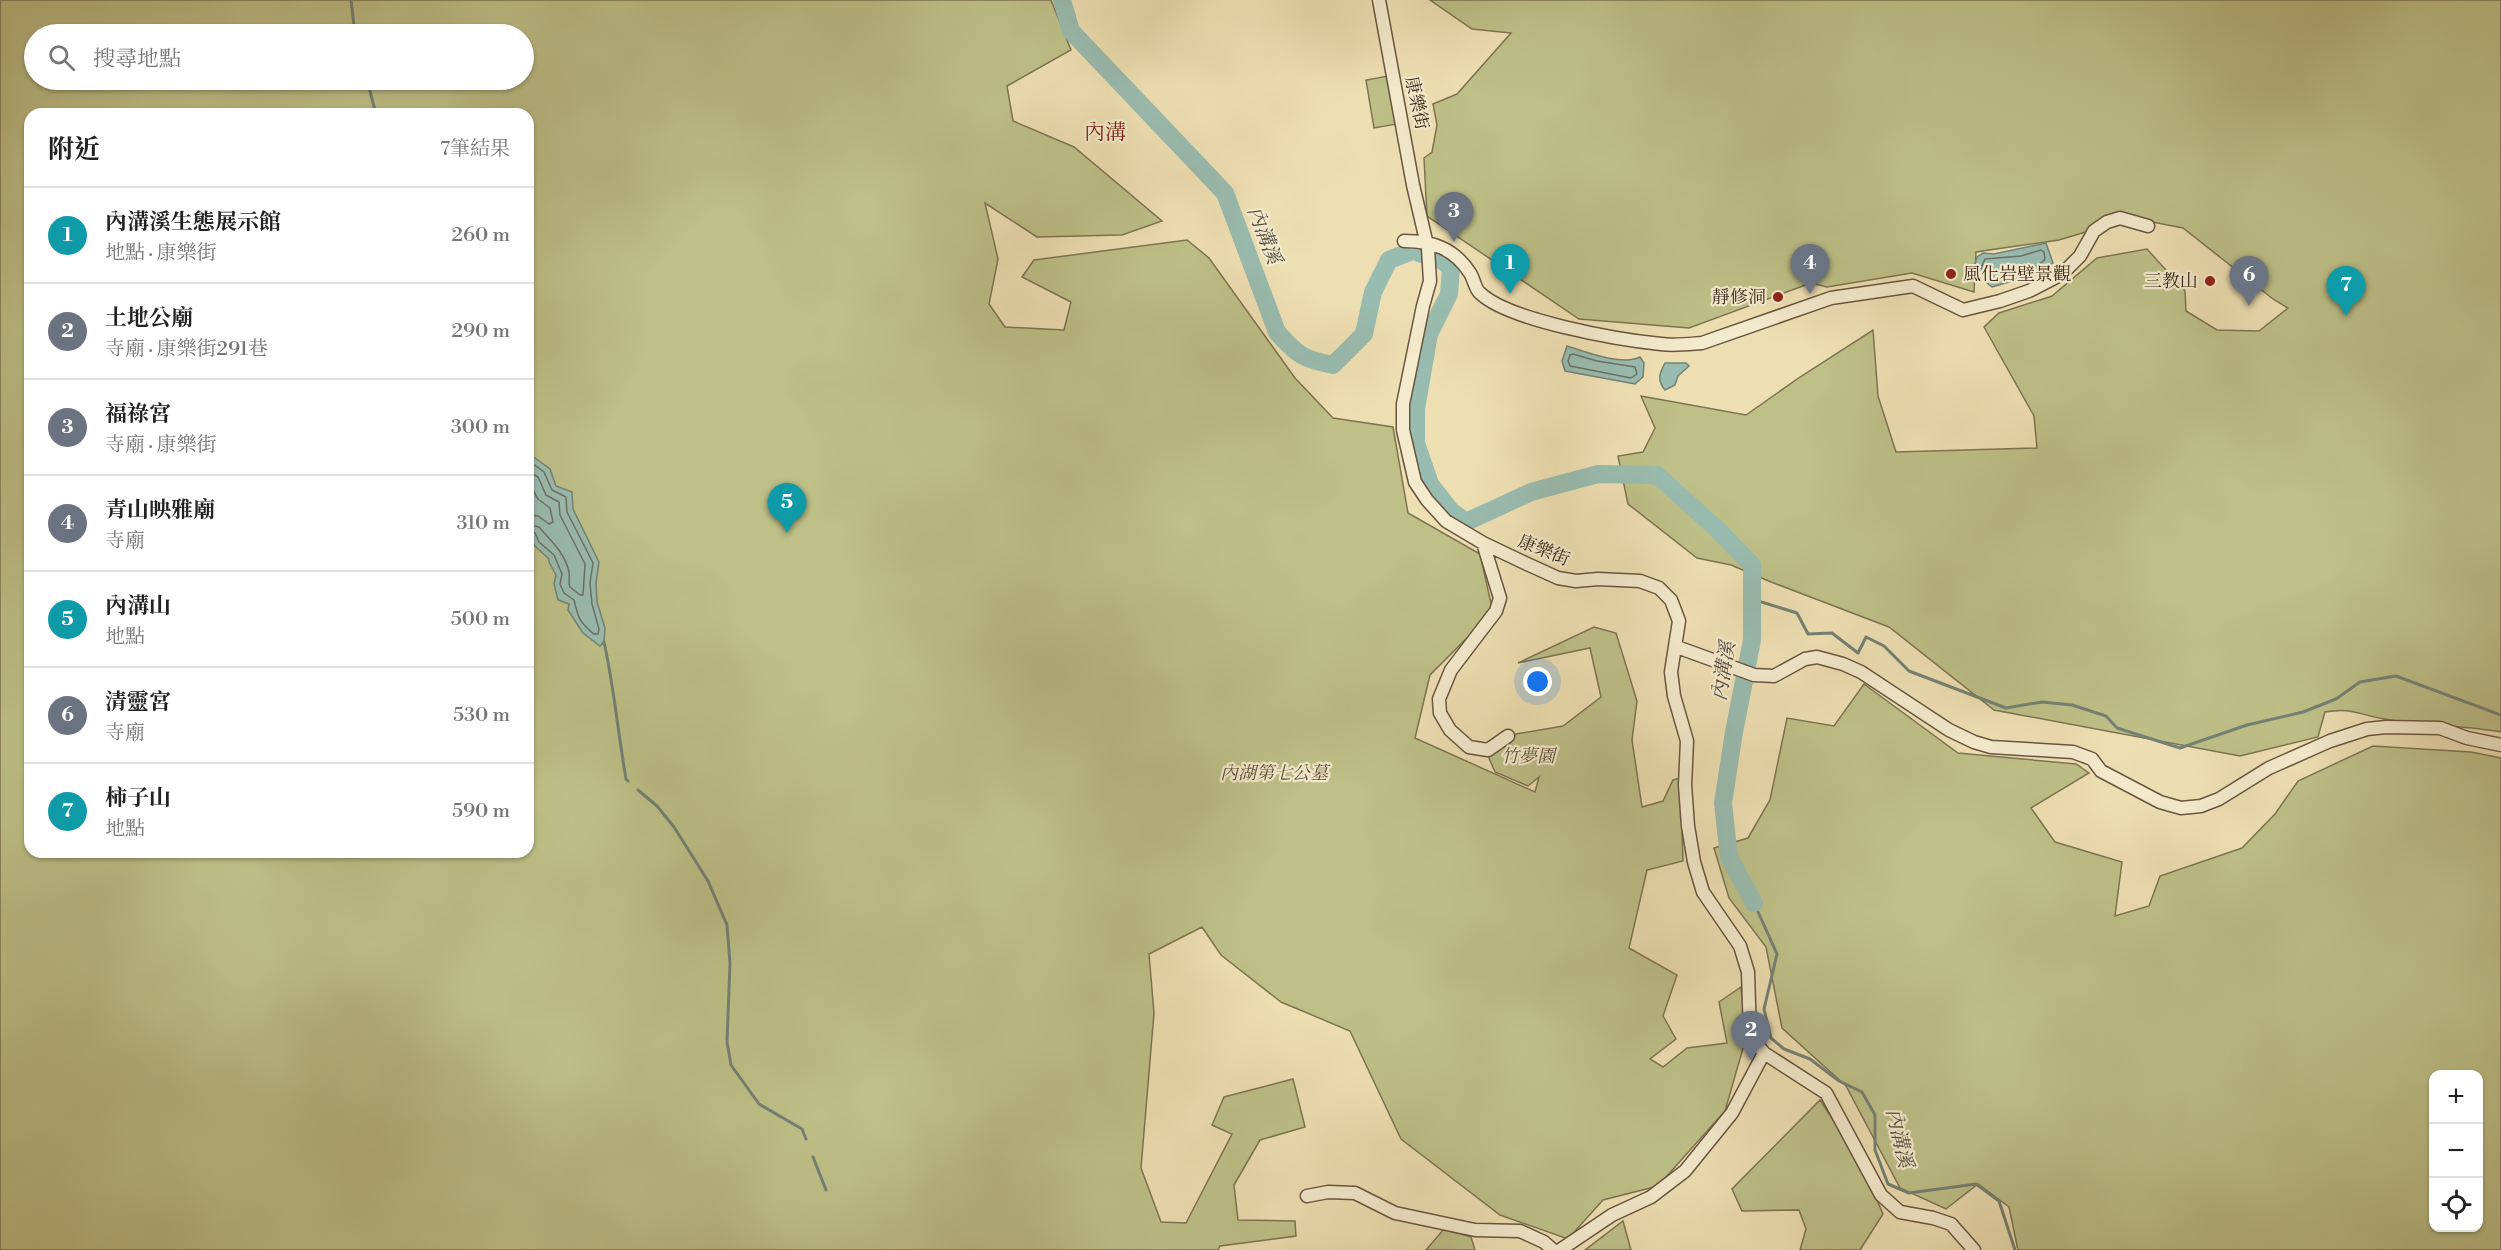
<!DOCTYPE html>
<html lang="zh-TW">
<meta charset="utf-8">
<style>
:root{--surface:#fff;--page:#f6f6f6;--text:#222;--muted:#767676;--line:#e0e0e0;--accent:#0f766e}
body{margin:0;font-family:"Libre Bodoni","Noto Serif TC",serif;background:var(--page);color:var(--text)}
.controls{position:absolute;right:18px;bottom:18px;display:grid;overflow:hidden;border-radius:12px;box-shadow:0 2px 4px #0004}
.controls button{width:54px;height:54px;display:grid;place-items:center;padding:0;border:0;border-bottom:2px solid var(--line);background:var(--surface);color:var(--text);font:30px sans-serif}
.you{position:absolute;left:1538px;top:682px;width:21px;height:21px;margin:-15px;border:4px solid #fff;border-radius:50%;background:#1a73e8;box-shadow:0 0 0 9px #1a73e833}
.badge{display:grid;place-items:center;width:39px;height:39px;border-radius:50%;background:var(--accent);color:#fff;font-size:20px;font-weight:700}
.pin{position:absolute;translate:-50% -50px;filter:drop-shadow(0 2px 3px #0008)}
.pin::after{content:'';position:absolute;top:32px;width:21px;height:18px;background:inherit;clip-path:polygon(0 0,100% 0,50% 100%)}
.list{margin:0;padding:0;list-style:none}
h2{display:flex;justify-content:space-between;align-items:center;height:78px;margin:0;padding:0 24px;font-size:26px}
h2 small{font-size:20px;font-weight:400;color:var(--muted)}
.list li{display:grid;grid-template-columns:39px 1fr auto;gap:18px;align-items:center;box-sizing:border-box;height:96px;padding:0 24px;border-top:2px solid var(--line)}
.list b{display:block;font-size:22px;white-space:nowrap}
.list p{margin:0;font-size:20px;white-space:nowrap;color:var(--muted)}
.list em{font-size:20px;font-style:normal;color:var(--muted)}
.icon{flex:none;width:33px;height:33px;fill:none;stroke:currentColor;stroke-width:2;stroke-linecap:round;stroke-linejoin:round}
.map{position:relative;flex:none;width:2501px;height:1250px;overflow:hidden}
.search{position:absolute;background:var(--surface);box-shadow:0 2px 4px #0004;left:24px;top:24px;width:510px;height:66px;display:flex;align-items:center;gap:15px;box-sizing:border-box;padding:0 21px;border-radius:33px;color:var(--muted);font-size:22px}
.panel{position:absolute;background:var(--surface);box-shadow:0 2px 4px #0004;left:24px;top:108px;width:510px;height:750px;border-radius:18px}
.map>svg:first-child{display:block}
.green{fill:#bec088;stroke:#7d7452;stroke-width:1.5;fill-rule:evenodd}
.water{fill:#99bcb0;stroke:#748174;stroke-width:1.5}
.lines{fill:none;stroke-linecap:round;stroke-linejoin:round}
.shore{stroke:#6a7266;stroke-width:1.5}
.stream{stroke:#748174;stroke-width:3}
.river{stroke:#99bcb0;stroke-width:18}
.minor-casing{stroke:#685641;stroke-width:15}
.minor{stroke:#f4eacd;stroke-width:12}
.poi-dot{fill:#8f2418;stroke:#f4eacd;stroke-width:2}
.labels{text-anchor:middle;stroke-width:4.5;stroke-linejoin:round;paint-order:stroke}
.street-label{font-size:18px;fill:#3c291b;stroke:#f4eacd}
.poi-label{font-size:18px;fill:#3c291b;stroke:#f4eacd;text-anchor:end}
.park-label{font-size:18px;font-style:italic;fill:#5c4f36;stroke:#f4eacd}
.water-label{font-size:20px;font-style:italic;fill:#534e40;stroke:#f4eacd}
.quarter-label{font-size:21px;fill:#7a1f14;stroke:#f4eacd}
</style>
<div class="map">
<svg width="2501" height="1250" viewBox="0 0 2501 1250">
<rect width="100%" height="100%" fill="#eedfb2"/>
<filter id="stains"><feTurbulence type="fractalNoise" baseFrequency=".00333" numOctaves="4"/><feColorMatrix values="0 0 0 0 .2 0 0 0 0 .09 0 0 0 0 .02 0 0 0 .5 -.17"/></filter>
<radialGradient id="worn" r=".72"><stop offset=".6" stop-color="#630" stop-opacity="0"/><stop offset="1" stop-color="#630" stop-opacity=".3"/></radialGradient>
<path class="green" d="M0,0h1051l20,50 -64,36 6,35 61,26 88,74 -40,14 -85,2 -52,-34 13,56 -9,45 16,23 59,3 7,-28 -49,-25 12,-17 153,-20 22,18 86,120 38,40 60,9 15,86 72,41 13,58 -63,63 -15,63 120,54 4,-15 -11,9 -33,-14 -7,-16 16,-11 12,-11 47,-8 38,-29 -11,-49 -72,15 76,-36 22,6 21,68 -5,39 10,67 21,-6 10,-21 7,-2 3,83 -36,9 -18,78 48,27 -14,41 13,23 -26,20 13,8 24,-19 40,-5 -8,-41 22,-15 5,51 -21,73 -67,75 -55,14 -35,39 -68,-24 -99,-76 -51,-108 -69,-29 -60,-47 -19,-28 -53,27 5,59 -13,155 20,54 25,1 46,-89 -20,-9 12,-28 69,-18 12,48 -45,13 -26,45 4,35 57,1 1,15 -76,10 -2,4h-1218zM34,34h490v46h-490zM30,114h498v738h-498z
M1430,0h1071v732c-39,-7 -78,-6 -117,-13 -25,-4 -32,-12 -59,-7l-7,25 -78,19 -246,-46 -105,-83 -118,-45 -40,-17 -34,-7 -69,-54 -10,-48 25,-4 12,-24 -14,-32 105,19 54,-38 73,-47 5,66 18,56 141,-4 -3,-32 -50,-89 15,-14 53,-17 45,-38 50,-9 38,42 1,20 31,19 42,1 29,-23 -15,-9 -90,-71 -51,-10 -73,22 -83,12 -2,40 -62,-19 -85,14 -16,-4 -122,45 -110,-9 -152,-103 -3,-58 8,-6 5,-27 -4,-21 24,-10 54,-61 -39,-4z
M1388,76l9,48 -23,4 -8,-48z
M1864,684l94,69 118,11 13,9 -58,35 24,34 67,20 -7,54 34,-10 11,-30 82,-28 33,-34 23,-33 75,-35 98,6 30,6v492h-483l-9,-43 -31,-23 -32,25 -46,-21 -54,-102 -64,-58 -16,-81 -37,-49 -15,-50 34,-10 22,-38 17,-82 47,8zM2434,1074h44v154h-44z
M1820,1100l40,61 23,53 -23,36h-60l6,-21 -7,-19 -57,1 -10,-22z
M1623,1221l8,29h-46z
M1444,1229l27,8 4,13h-49z"/>
<path class="water" d="M2046,243l7,20c-17,12 -41,18 -61,24l-15,-12 -3,-7 3,-11 6,-4 11,1z
M1567,346c19,6 55,20 73,11l4,6 -1,14 -8,7 -70,-13 -3,-10z
M1665,363h21l3,3 -11,10 -3,9 -10,5c-8,-10 -6,-16 0,-27z
M528,453l22,16 6,17 16,6 1,17 26,53 -3,21 1,19 8,26 -1,14 -4,4 -17,-13 -15,-23 1,-6 -11,-4 -4,-16 2,-9 -7,-13v-3l-14,-13 -7,-14z"/>
<g class="lines">
<path class="shore" d="M2041,250l3,2 1,7c-9,11 -38,19 -52,21l-12,-12 4,-9 36,-3z
M1573,354l24,7 38,6 2,7 -6,4 -61,-12 -2,-5 2,-6z
M528,460l16,12 8,18 14,7 1,15 26,51 -3,20 2,21 7,25 -1,5h-4c-15,-12 -16,-17 -20,-34l-10,-7 -4,-9 2,-10 -8,-19 -15,-13 -4,-9 -7,-2
M528,471l10,6 8,18 13,7 1,13 25,49 -2,31h-3l-10,-8c-2,-5 0,-9 -1,-15 -4,-19 -18,-31 -30,-45l-11,-3
M528,482l10,17 12,9 3,14 -4,2 -11,-8 -10,-1"/>
<path class="stream" d="M351,0l4,34
M367,80l9,34
M1752,599l45,14 11,21 24,-1 26,20 8,-16 18,9 25,25 97,37 36,-6 30,3 34,11 11,12 63,20 67,-23 56,-13 33,-13 24,-17 36,-6 105,39
M604,642c10,45 14,91 22,137l2,2
M638,790l19,16 17,21 34,54 19,44 3,38 -3,79 4,23 28,39 43,25 4,10
M1754,903l23,51 -13,55 7,29 13,11 26,10 29,22 23,11 13,23v35l13,34 21,9 67,-9 23,17 16,49
M813,1157l13,33"/>
<path class="river" d="M1062,0l9,31 154,162 52,139c20,23 26,27 56,33l31,-31 9,-42 16,-32 23,-9
M1419,253l21,6 11,9 -2,26 -20,40 -13,75v34l14,41 21,27 15,11 65,-30 67,-18 59,1 60,54 35,36v75l-18,92 -11,71 6,54 25,46"/>
<defs>
<path id="minor" d="M1379,0l34,185 15,64 2,32 -7,25 -20,98v26l12,52 12,18 19,21 37,22 42,20 33,15 18,3 22,-2 42,2 19,7 12,12 8,21 -8,51 3,24 13,45 -2,44 3,41 6,36 9,30 37,54 8,26 2,63 14,18 62,40 55,102 19,17 33,6 18,6 23,26
M1404,241c28,0 50,7 66,32 4,6 5,16 10,20 29,28 140,47 181,51 13,2 28,0 41,-1l129,-45 82,-12 50,24 37,-9 29,-10 33,-17 18,-18 14,-25 13,-9 13,-4 28,8
M1483,543l17,55 -4,13 -45,59 -12,29 1,14 10,17 19,17 19,3 20,-14
M1677,647l77,28 20,1 31,-17 12,-2 26,7 18,8 88,58 25,12 17,5 82,5 19,7 9,12 59,31 21,6 20,-2 18,-7 50,-31 61,-27 37,-12 19,-2 54,1 27,10 34,7
M1307,1196l21,-4 27,1 40,20 80,17 45,1 24,11 9,8
M1560,1250l52,-35 39,-18 34,-26 47,-58 32,-60"/>
</defs>
<use href="#minor" class="minor-casing"/>
<use href="#minor" class="minor"/>
</g>
<g class="poi-dot">
<circle cx="1951" cy="274" r="6"/>
<circle cx="2210" cy="281" r="6"/>
<circle cx="1778" cy="297" r="6"/>
</g>
<g class="labels">
<g class="street-label">
<text transform="translate(1417 103) rotate(78)" y="6">康樂街</text>
<text transform="translate(1544 550) rotate(22)" y="6">康樂街</text>
</g>
<g class="poi-label">
<text x="1963" y="280" text-anchor="start">風化岩壁景觀</text>
<text x="2198" y="287">三教山</text>
<text x="1766" y="303">靜修洞</text>
</g>
<g class="park-label">
<text x="1528" y="762">竹夢園</text>
<text x="1274" y="779">內湖第七公墓</text>
</g>
<g class="water-label">
<text transform="translate(1265 235) rotate(69)" y="7">內溝溪</text>
<text transform="translate(1723 671) rotate(-81)" y="7">內溝溪</text>
<text transform="translate(1900 1138) rotate(77)" y="7">內溝溪</text>
</g>
<g class="quarter-label">
<text x="1105" y="139">內溝</text>
</g>
</g>
<rect width="100%" height="100%" filter="url(#stains)"/>
<rect width="100%" height="100%" fill="url(#worn)"/>
</svg>
<div class="controls">
<button>+</button>
<button>−</button>
<button><svg class="icon" aria-label="locate" viewBox="0 0 24 24"><circle cx="12" cy="12" r="6"/><path d="M12 2v4M12 18v4M2 12h4M18 12h4"/></svg></button>
</div>
<div class="you"></div>
<div class="pin badge" style="left:1510px;top:294px;background:#0f9aa8">1</div>
<div class="pin badge" style="left:1751px;top:1061px;background:#6b7280">2</div>
<div class="pin badge" style="left:1454px;top:242px;background:#6b7280">3</div>
<div class="pin badge" style="left:1810px;top:294px;background:#6b7280">4</div>
<div class="pin badge" style="left:787px;top:533px;background:#0f9aa8">5</div>
<div class="pin badge" style="left:2249px;top:306px;background:#6b7280">6</div>
<div class="pin badge" style="left:2346px;top:316px;background:#0f9aa8">7</div>
<div class="search"><svg class="icon" aria-label="search" viewBox="0 0 24 24"><circle cx="10" cy="10" r="6"/><path d="M15 15l6 6"/></svg>搜尋地點</div>
<section class="panel">
<h2>附近<small>7筆結果</small></h2>
<ul class="list">
<li><span class="badge" style="background:#0f9aa8">1</span><div><b>內溝溪生態展示館</b><p>地點 · 康樂街</p></div><em>260 m</em></li>
<li><span class="badge" style="background:#6b7280">2</span><div><b>土地公廟</b><p>寺廟 · 康樂街291巷</p></div><em>290 m</em></li>
<li><span class="badge" style="background:#6b7280">3</span><div><b>福祿宮</b><p>寺廟 · 康樂街</p></div><em>300 m</em></li>
<li><span class="badge" style="background:#6b7280">4</span><div><b>青山映雅廟</b><p>寺廟</p></div><em>310 m</em></li>
<li><span class="badge" style="background:#0f9aa8">5</span><div><b>內溝山</b><p>地點</p></div><em>500 m</em></li>
<li><span class="badge" style="background:#6b7280">6</span><div><b>清靈宮</b><p>寺廟</p></div><em>530 m</em></li>
<li><span class="badge" style="background:#0f9aa8">7</span><div><b>柿子山</b><p>地點</p></div><em>590 m</em></li>
</ul>
</section>
</div>
